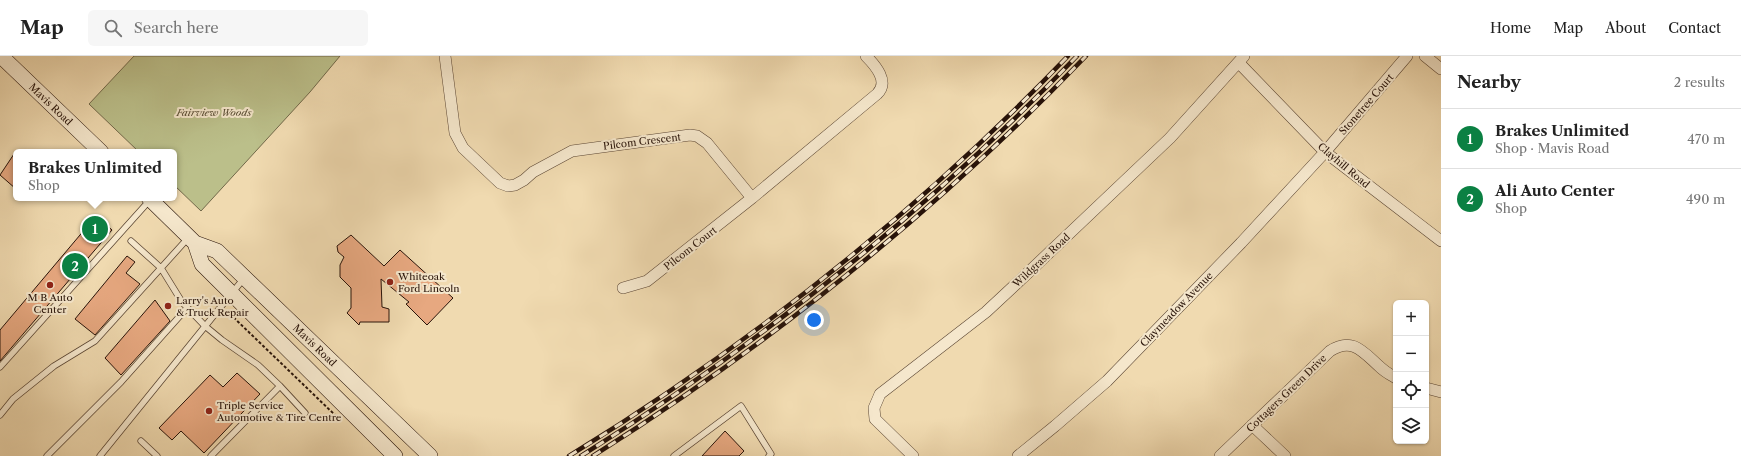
<!DOCTYPE html>
<meta charset="utf-8">
<style>
:root{--surface:#fff;--page:#f6f6f6;--text:#222;--muted:#767676;--line:#e0e0e0;--accent:#0b8043}
body{margin:0;font-family:"Libre Caslon Text",serif;background:var(--page);color:var(--text)}
.controls{position:absolute;right:12px;bottom:12px;display:grid;overflow:hidden;border-radius:6px;box-shadow:0 1px 3px #0004}
.controls button{width:36px;height:36px;display:grid;place-items:center;padding:0;border:0;border-bottom:1px solid var(--line);background:var(--surface);color:var(--text);font:20px sans-serif}
.you{position:absolute;left:814px;top:264px;width:14px;height:14px;margin:-10px;border:3px solid #fff;border-radius:50%;background:#1a73e8;box-shadow:0 0 0 6px #1a73e833}
.badge{display:grid;place-items:center;width:26px;height:26px;border-radius:50%;background:var(--accent);color:#fff;font-size:13px;font-weight:700}
.pin{position:absolute;translate:-50% -50%;border:2px solid #fff;box-shadow:0 1px 4px #0006}
.popup{position:absolute;left:13px;top:93px;width:164px;height:52px;box-sizing:border-box;display:grid;place-content:center;border-radius:6px;background:var(--surface);filter:drop-shadow(0 1px 3px #0005);font-size:13px;white-space:nowrap;color:var(--muted)}
.popup b{font-size:15px;color:var(--text)}
.popup::after{content:'';position:absolute;left:50%;top:100%;margin-left:-8px;border:8px solid transparent;border-top-color:var(--surface)}
.list{margin:0;padding:0;list-style:none}
h2{display:flex;justify-content:space-between;align-items:center;height:52px;margin:0;padding:0 16px;font-size:17px}
h2 small{font-size:13px;font-weight:400;color:var(--muted)}
.list li{display:grid;grid-template-columns:26px 1fr auto;gap:12px;align-items:center;box-sizing:border-box;height:60px;padding:0 16px;border-top:1px solid var(--line)}
.list b{display:block;font-size:15px;white-space:nowrap}
.list p{margin:0;font-size:13px;white-space:nowrap;color:var(--muted)}
.list em{font-size:13px;font-style:normal;color:var(--muted)}
.icon{flex:none;width:22px;height:22px;fill:none;stroke:currentColor;stroke-width:2;stroke-linecap:round;stroke-linejoin:round}
.map{position:relative;flex:none;width:1441px;height:400px;overflow:hidden}
header{display:flex;align-items:center;gap:24px;box-sizing:border-box;height:56px;padding:0 20px;background:var(--surface);border-bottom:1px solid var(--line)}
header strong{font-size:19px}
nav{display:flex;gap:22px;margin-inline-start:auto;font-size:14px}
.search{width:280px;height:36px;background:var(--page);display:flex;align-items:center;gap:10px;box-sizing:border-box;padding:0 14px;border-radius:6px;color:var(--muted);font-size:15px}
main{display:flex}
aside{flex:1;background:var(--surface)}
.map>svg:first-child{display:block}
.green{fill:#bbbf8a;stroke:#72694a}
.building{fill:#e7a880;stroke:#281309}
.lines{fill:none;stroke-linecap:round;stroke-linejoin:round}
.service-casing{stroke:#5a4533;stroke-width:7}
.minor-casing{stroke:#5a4533;stroke-width:12}
.secondary-casing{stroke:#281309;stroke-width:16}
.path{stroke:#281309;stroke-width:2;stroke-dasharray:3 2;stroke-linecap:butt}
.service{stroke:#f5e7cc;stroke-width:5.5}
.minor{stroke:#f5e7cc;stroke-width:11}
.secondary{stroke:#f5e7cc;stroke-width:15}
.rail-casing{stroke:#281309;stroke-width:4.5}
.rail{stroke:#f5e7cc;stroke-width:3;stroke-dasharray:9;stroke-linecap:butt}
.poi-dot{fill:#8f2418;stroke:#f5e7cc;stroke-width:1.5}
.labels{text-anchor:middle;stroke-width:4;stroke-linejoin:round;paint-order:stroke}
.street-label{font-size:10px;fill:#281309;stroke:#f5e7cc}
.park-label{font-size:10px;font-style:italic;fill:#5b4f36;stroke:#f5e7cc}
.poi-label{font-size:10px;fill:#281309;stroke:#f5e7cc;text-anchor:start}
</style>
<header>
<strong>Map</strong>
<div class="search"><svg class="icon" aria-label="search" viewBox="0 0 24 24"><circle cx="10" cy="10" r="6"/><path d="M15 15l6 6"/></svg>Search here</div>
<nav><a>Home</a><a>Map</a><a>About</a><a>Contact</a></nav>
</header>
<main>
<div class="map">
<svg width="1441" height="400" viewBox="0 0 1441 400">
<rect width="100%" height="100%" fill="#f0dab0"/>
<filter id="stains"><feTurbulence type="fractalNoise" baseFrequency=".005" numOctaves="4"/><feColorMatrix values="0 0 0 0 .2 0 0 0 0 .09 0 0 0 0 .02 0 0 0 .5 -.17"/></filter>
<radialGradient id="worn" r=".72"><stop offset=".6" stop-color="#630" stop-opacity="0"/><stop offset="1" stop-color="#630" stop-opacity=".3"/></radialGradient>
<path class="green" d="M134,0h206l-30,36 -109,119 -27,-26v-33h-35l-50,-48z"/>
<path class="building" d="M16,95v38l-16,-14z
M96,160l16,14 -112,131v-31z
M351,179l33,31 16,-16 53,48 -26,27 -21,-21 3,-2 -28,-23 1,28 7,2v13h-29l-1,3 -12,-12 4,-5v-20l-11,-11v-12l4,-8 -6,-5 -1,-6z
M127,200l8,6 -9,11 14,11 -45,51 -20,-16z
M155,244l15,21 -49,54 -16,-17z
M237,317l23,21 -56,59 -23,-22 -9,9 -13,-12 51,-53 13,12z
M725,375l19,20 -5,5h-37z"/>
<g class="lines">
<defs>
<path id="service" d="M131,185l30,27 21,34 23,24 17,14 36,25 22,21 -69,70
M0,311l150,-167
M280,330l25,27
M0,359l13,-16 41,-33 41,-25 94,-104
M141,385l16,15
M47,400l74,-74 66,-74
M100,400l145,-179
M674,400l67,-50 30,48 -2,2"/>
<path id="minor" d="M445,0l10,77 8,15 37,35 8,3 7,-1 9,-5 9,-8 39,-21 118,-16 7,1 10,7 45,55
M1425,0l16,13
M1239,7l86,89 116,89
M623,232l24,-7 105,-83 125,-104c13,-12 -2,-29 -11,-38
M1426,332l15,4
M1252,369l33,31
M913,400l-38,-37 -1,-11 6,-14 106,-82 29,-27 155,-147 74,-82
M1018,400l37,-30 52,-45 134,-138 84,-91 82,-96
M1220,400l110,-105c23,-15 34,2 50,16 5,5 11,8 16,11"/>
<path id="secondary" d="M1,0l100,96
M149,142l46,45 22,8 213,205
M195,187l7,21 193,192"/>
</defs>
<use href="#service" class="service-casing"/>
<use href="#minor" class="minor-casing"/>
<use href="#secondary" class="secondary-casing"/>
<path class="path" d="M230,258l106,102"/>
<use href="#service" class="service"/>
<use href="#minor" class="minor"/>
<use href="#secondary" class="secondary"/>
<defs>
<path id="rail" d="M569,400c181,-111 351,-246 499,-400
M581,400c180,-113 348,-246 496,-400
M593,400c179,-113 346,-247 493,-400"/>
</defs>
<use href="#rail" class="rail-casing"/>
<use href="#rail" class="rail"/>
</g>
<g class="poi-dot">
<circle cx="390" cy="226" r="4"/>
<circle cx="50" cy="229" r="4"/>
<circle cx="168" cy="250" r="4"/>
<circle cx="209" cy="355" r="4"/>
</g>
<g class="labels">
<g class="street-label">
<text transform="translate(51 48) rotate(44)" y="4">Mavis Road</text>
<text transform="translate(1366 48) rotate(-49)" y="4">Stonetree Court</text>
<text transform="translate(642 85) rotate(-7)" y="4">Pilcom Crescent</text>
<text transform="translate(1344 109) rotate(40)" y="4">Clayhill Road</text>
<text transform="translate(690 192) rotate(-38)" y="4">Pilcom Court</text>
<text transform="translate(1041 204) rotate(-43)" y="4">Wildgrass Road</text>
<text transform="translate(1176 253) rotate(-46)" y="4">Claymeadow Avenue</text>
<text transform="translate(315 289) rotate(44)" y="4">Mavis Road</text>
<text transform="translate(1286 337) rotate(-44)" y="4">Cottagers Green Drive</text>
</g>
<g class="park-label">
<text x="214" y="60">Fairview Woods</text>
</g>
<g class="poi-label">
<text x="398" y="224">Whiteoak<tspan x="398" dy="12">Ford Lincoln</tspan></text>
<text x="50" y="245" text-anchor="middle">M B Auto<tspan x="50" dy="12">Center</tspan></text>
<text x="176" y="248">Larry's Auto<tspan x="176" dy="12">&amp; Truck Repair</tspan></text>
<text x="217" y="353">Triple Service<tspan x="217" dy="12">Automotive &amp; Tire Centre</tspan></text>
</g>
</g>
<rect width="100%" height="100%" filter="url(#stains)"/>
<rect width="100%" height="100%" fill="url(#worn)"/>
</svg>
<div class="controls">
<button>+</button>
<button>−</button>
<button><svg class="icon" aria-label="locate" viewBox="0 0 24 24"><circle cx="12" cy="12" r="6"/><path d="M12 2v4M12 18v4M2 12h4M18 12h4"/></svg></button>
<button><svg class="icon" aria-label="layers" viewBox="0 0 24 24"><path d="M12 4l9 5-9 5-9-5zM3 14l9 5 9-5"/></svg></button>
</div>
<div class="you"></div>
<div class="pin badge" style="left:95px;top:173px">1</div>
<div class="popup"><b>Brakes Unlimited</b>Shop</div>
<div class="pin badge" style="left:75px;top:210px">2</div>
</div>
<aside>
<h2>Nearby<small>2 results</small></h2>
<ul class="list">
<li><span class="badge">1</span><div><b>Brakes Unlimited</b><p>Shop · Mavis Road</p></div><em>470 m</em></li>
<li><span class="badge">2</span><div><b>Ali Auto Center</b><p>Shop</p></div><em>490 m</em></li>
</ul>
</aside>
</main>
